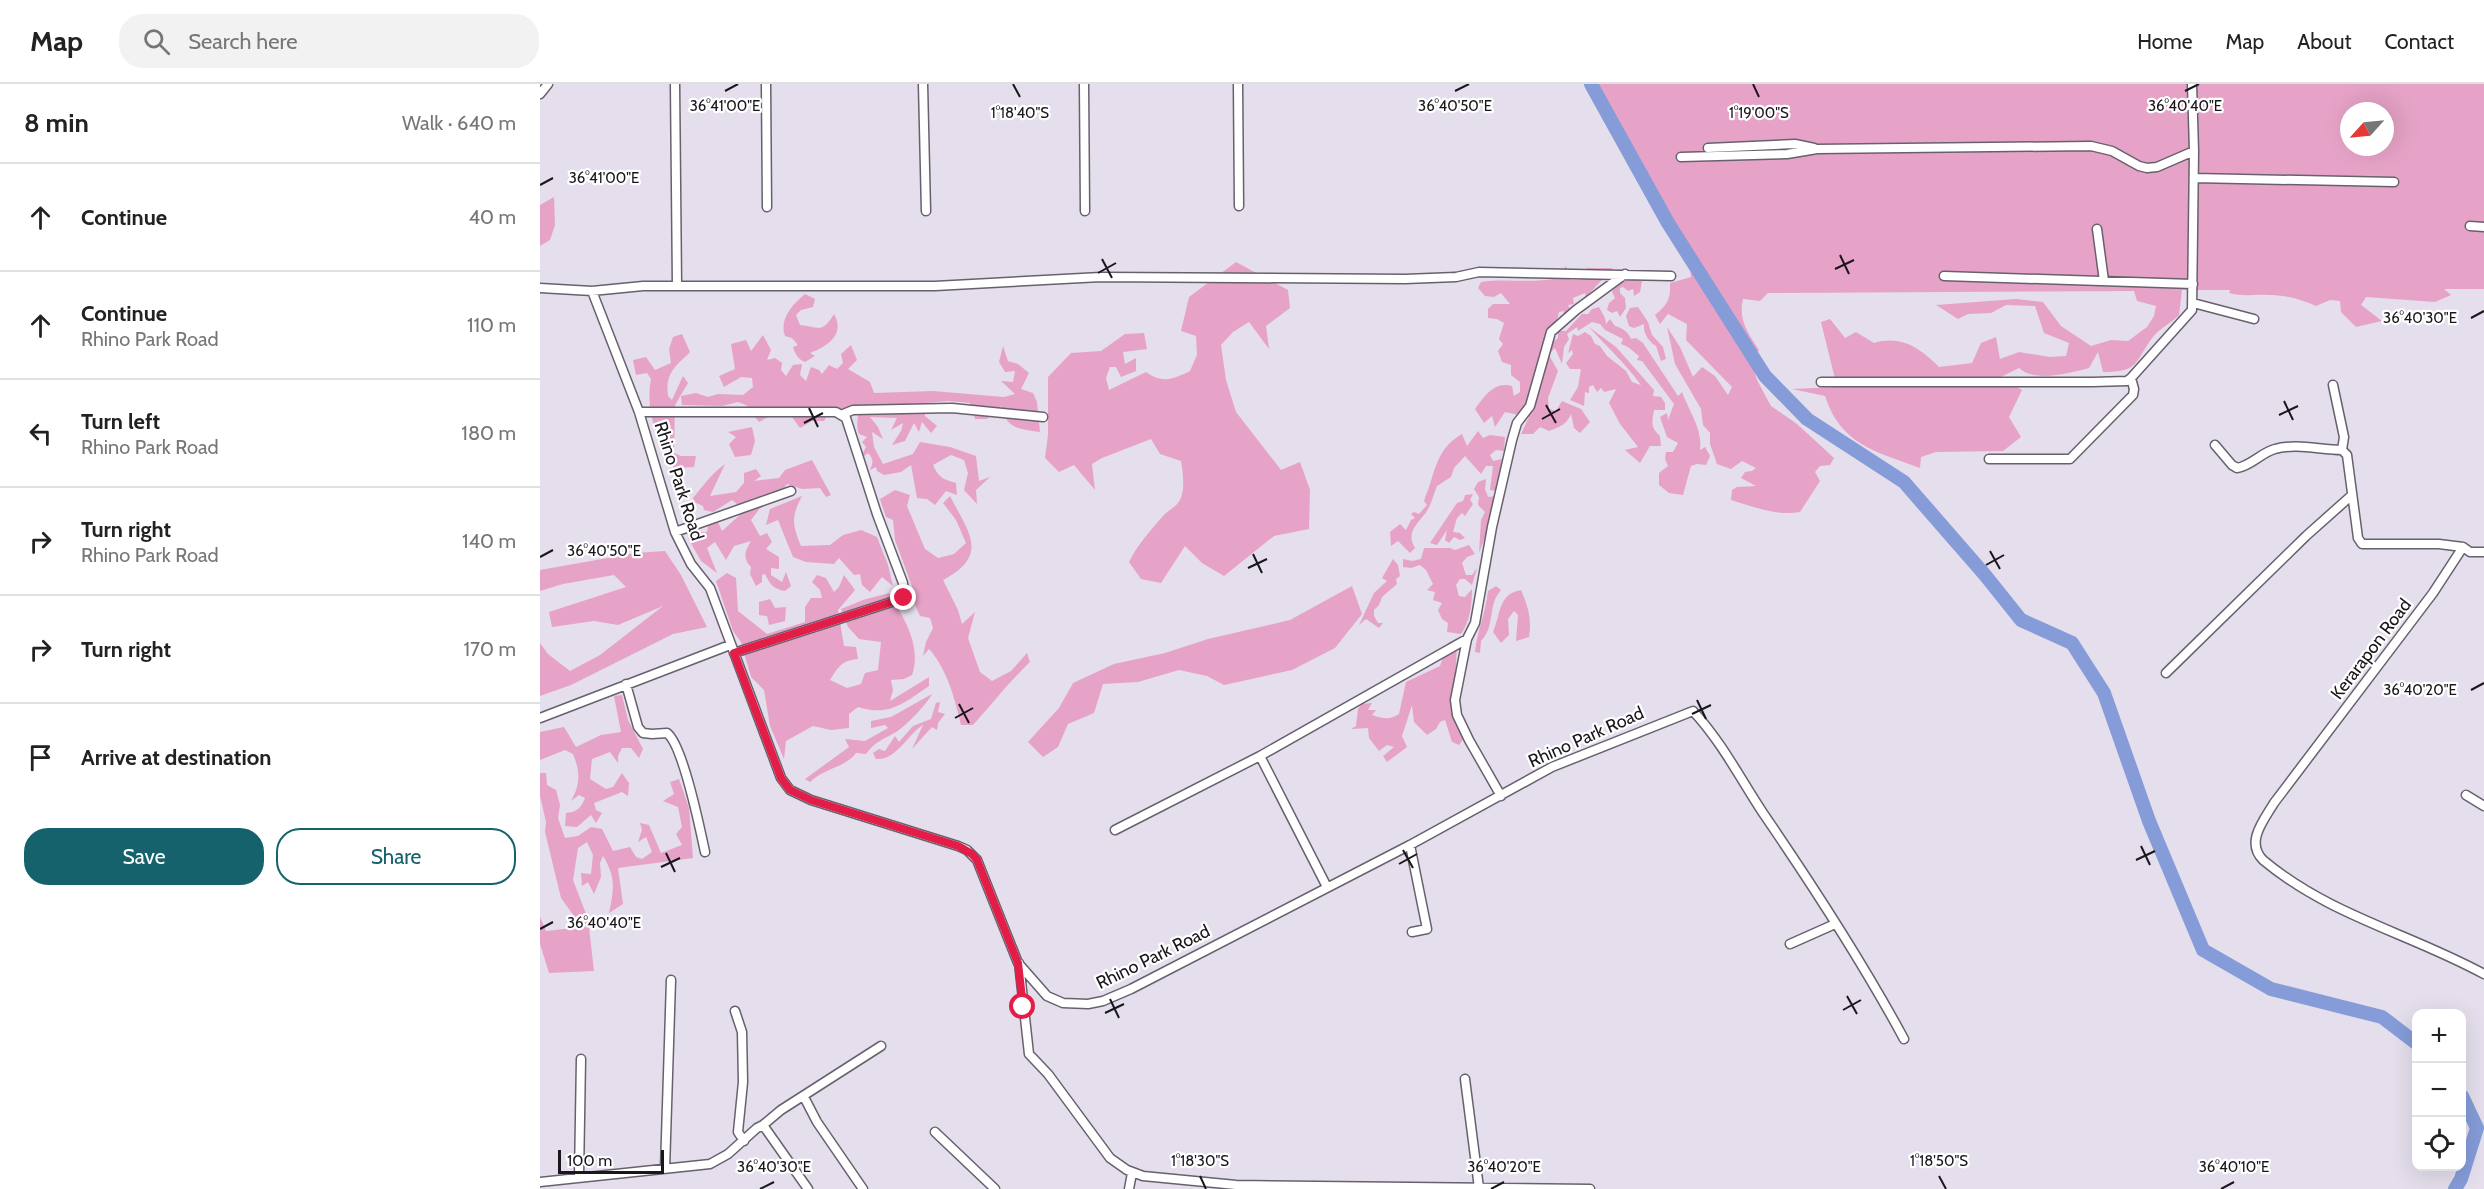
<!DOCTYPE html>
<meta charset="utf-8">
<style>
:root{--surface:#fff;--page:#f2f2f2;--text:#222;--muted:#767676;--line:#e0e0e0;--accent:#15626d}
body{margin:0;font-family:Cabin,sans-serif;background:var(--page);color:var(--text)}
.controls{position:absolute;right:18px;bottom:18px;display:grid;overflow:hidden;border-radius:12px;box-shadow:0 6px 24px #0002}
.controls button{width:54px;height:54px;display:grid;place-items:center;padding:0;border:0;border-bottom:2px solid var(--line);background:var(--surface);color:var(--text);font:30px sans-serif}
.compass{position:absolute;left:1800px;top:18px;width:54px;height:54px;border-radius:50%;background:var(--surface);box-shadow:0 6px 24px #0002;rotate:243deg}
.scale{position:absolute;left:18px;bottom:15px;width:106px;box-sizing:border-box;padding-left:6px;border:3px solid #1a171c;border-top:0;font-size:16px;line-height:21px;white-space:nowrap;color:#1a171c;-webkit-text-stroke:4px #fff;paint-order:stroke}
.stop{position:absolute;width:18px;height:18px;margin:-14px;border:4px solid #e11d48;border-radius:50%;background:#fff}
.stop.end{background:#e11d48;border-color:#fff;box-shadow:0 2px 6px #0008}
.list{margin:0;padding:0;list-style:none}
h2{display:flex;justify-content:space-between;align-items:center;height:78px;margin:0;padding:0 24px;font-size:26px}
h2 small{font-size:20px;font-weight:400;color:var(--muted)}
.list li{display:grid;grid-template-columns:39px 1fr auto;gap:18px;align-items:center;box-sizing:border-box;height:108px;padding:0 24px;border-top:2px solid var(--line)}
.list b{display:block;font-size:22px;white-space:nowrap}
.list p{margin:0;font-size:20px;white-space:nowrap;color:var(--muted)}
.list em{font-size:20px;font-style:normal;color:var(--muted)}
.actions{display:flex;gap:12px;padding:18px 24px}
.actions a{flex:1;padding:14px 0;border:2px solid var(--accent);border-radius:24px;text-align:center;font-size:21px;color:var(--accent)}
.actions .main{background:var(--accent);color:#fff}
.icon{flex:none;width:33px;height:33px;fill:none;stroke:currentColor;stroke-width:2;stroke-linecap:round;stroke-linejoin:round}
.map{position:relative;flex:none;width:1944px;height:1105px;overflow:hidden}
header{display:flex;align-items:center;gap:36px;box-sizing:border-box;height:84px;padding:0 30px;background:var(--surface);border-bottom:2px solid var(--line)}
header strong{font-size:28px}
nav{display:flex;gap:33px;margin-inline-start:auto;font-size:21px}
.search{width:420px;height:54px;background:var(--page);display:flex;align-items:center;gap:15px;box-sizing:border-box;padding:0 21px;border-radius:24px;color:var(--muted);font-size:22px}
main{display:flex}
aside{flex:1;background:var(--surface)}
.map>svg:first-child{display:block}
.green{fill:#e6a3c7;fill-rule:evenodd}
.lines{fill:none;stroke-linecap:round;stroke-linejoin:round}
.river{stroke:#859cd8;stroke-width:14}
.street-casing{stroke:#67616d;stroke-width:11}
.street{stroke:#fff;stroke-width:8}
.route{stroke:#e11d48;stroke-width:8}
.ticks{fill:none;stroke:#1a171c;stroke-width:2}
.labels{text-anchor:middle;stroke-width:4.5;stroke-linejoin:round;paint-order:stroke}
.street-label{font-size:18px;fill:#1a171c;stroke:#fff}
.ticks-label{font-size:15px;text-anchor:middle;fill:#1a171c;stroke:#fff;stroke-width:4.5;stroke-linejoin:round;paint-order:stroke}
</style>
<header>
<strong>Map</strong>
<div class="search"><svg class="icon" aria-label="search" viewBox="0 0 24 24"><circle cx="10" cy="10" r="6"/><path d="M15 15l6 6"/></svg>Search here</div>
<nav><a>Home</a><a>Map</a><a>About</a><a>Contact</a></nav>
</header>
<main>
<aside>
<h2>8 min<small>Walk · 640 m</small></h2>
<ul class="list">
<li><svg class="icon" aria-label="ahead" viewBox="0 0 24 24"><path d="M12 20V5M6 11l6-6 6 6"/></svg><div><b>Continue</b></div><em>40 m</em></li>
<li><svg class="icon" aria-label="ahead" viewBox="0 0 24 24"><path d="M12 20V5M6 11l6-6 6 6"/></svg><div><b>Continue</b><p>Rhino Park Road</p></div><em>110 m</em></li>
<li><svg class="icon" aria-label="left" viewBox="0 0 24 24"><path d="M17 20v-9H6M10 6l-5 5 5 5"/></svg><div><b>Turn left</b><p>Rhino Park Road</p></div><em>180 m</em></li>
<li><svg class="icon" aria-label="right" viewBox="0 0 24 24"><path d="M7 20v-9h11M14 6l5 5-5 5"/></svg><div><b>Turn right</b><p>Rhino Park Road</p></div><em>140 m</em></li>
<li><svg class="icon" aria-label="right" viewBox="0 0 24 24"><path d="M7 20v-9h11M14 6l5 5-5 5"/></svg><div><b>Turn right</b></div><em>170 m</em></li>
<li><svg class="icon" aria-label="arrive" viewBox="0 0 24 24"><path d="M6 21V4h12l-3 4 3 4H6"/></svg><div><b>Arrive at destination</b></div></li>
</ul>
<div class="actions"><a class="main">Save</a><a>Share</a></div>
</aside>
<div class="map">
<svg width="1944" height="1105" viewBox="0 0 1944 1105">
<rect width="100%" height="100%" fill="#e5deec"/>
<path class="green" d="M1053,0h891v205h-40l7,6 -16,7 -69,-5 -5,8 21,16 -26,6 -15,-15 -1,-11 -10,-1 -14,6c-16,-7 -31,-11 -48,-11 -14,-1 -25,2 -39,-2l1,-3h-48l-3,25c-7,7 -21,15 -26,22 -19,25 -13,35 -50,35l-5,-20 -9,16c-19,5 -54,15 -70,0l-18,9 21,13 -13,27 12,20 -18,14 -67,1 -15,5 -1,11c-45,-17 -79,-23 -95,-72l-33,-7 45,-2 -16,-65 9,-3 15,19 11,-6 18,11c27,-8 46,5 65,24l33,-4 9,-20 15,-6 4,22 19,-7 31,5 16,-1 3,-13 -25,-10 -9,-27 -29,-1 -15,8 -23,1 -10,5 -22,-14 80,-6 27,3 18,24 30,20 20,-6 17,1 19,-14 7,-11 2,-10 -19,-5 -3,-10 -366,2 -8,8 -17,-2c-5,21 5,34 16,51l-7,15 5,15 14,26 26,18 37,34 -4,7 -10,1 -5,6 5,9 -20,31c-24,4 -46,-5 -69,-12l1,-10 5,-3 19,-1 -15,-8 4,-6 7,-1 4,-3 -14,-7 -11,8 -14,-5 -7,-20v-11l-7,-8 -2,-16 -26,-45 -8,-37 13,20 13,30 9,-10 13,9 13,19 4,-8 -46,-47 1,-16 -19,-10 -8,10 -5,-9c12,-10 16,-16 15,-32l21,-6 -1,-8 11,3zM1809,27h36v36h-36z
M14,113l1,28 -5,15 -10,6v-41z
M696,178l52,28 2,18 -24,18 3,23 -20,-27 -16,10 -12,13 5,35 10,32 45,58 19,-8 10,28 -1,39 -35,7 -50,40 -22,-13 -17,-17 -24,37 -20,-4 -12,-17c9,-18 21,-31 34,-46 4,-5 11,-8 15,-13 8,-11 5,-30 3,-42l-21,-7 -9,-15 -49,19 -10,6 3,26 -21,-25 -15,7 -14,-14 3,-23v-58l23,-24 30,-2 24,-17 19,-1 3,16 -24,3 2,12 11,-6v13l-15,6 -5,-10h-6l-4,11 3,12 37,-18c16,12 28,7 44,-1l7,-16 -1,-19 -15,-5 8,-34z
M1026,182l4,14h11l6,-12h26l-27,29 -1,-4 -12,5 1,6 -6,1 2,4 -7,7 1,-5 -5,1 -7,31 6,-5v-7h8l16,-17h6l4,-5 7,-2 6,11 1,6 4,-5 5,7c8,2 13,6 16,13l5,-1 7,5 35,53 4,-4c7,19 21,38 18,58l5,-3 5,9 -4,9 -9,-1 -6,2 -8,29 -14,-2 -10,-8v-12l9,-7 -3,-7 1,-7h7l5,-9 -11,-6 -7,-20 7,-4 1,7 6,-16 -32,-43 -5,-1 2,-4 -11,-9 -7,-3 2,-5 -18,-9 -5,-6 -8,-2 -14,9 -1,-4 -10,7 2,5 -5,8 -2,17 -7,-16 -4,4 1,-8 -3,11 9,16 -10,27 1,11 7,2 6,-10 19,8 9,13 -10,11 -6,-5 -3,-14c-4,10 -11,13 -22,17l-9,-4 -7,7h-12l8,-17 -24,-5 -10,15 -3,-11 -8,7 -9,-14c9,-12 19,-28 37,-23l2,10 6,-4v-10l-9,-7v-10l-9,-3 -4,-11 5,-7 -4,-5 5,-16 -7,-4 -9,-1v-9l5,-5h17l-9,-11 -7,4 -9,-1 -7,-8 3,-6c25,-4 51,2 76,-4z
M1087,195l15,2 -2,11 -6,4 -1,-7 -5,2 -5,-4 -3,1v5l5,5 1,10 -6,9 -3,-6 -5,2 -5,-3 2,-7 6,-5 -3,-6 4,-8z
M265,210l10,5 -2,8 -12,3 -5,5 4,10c19,2 22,9 34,-11 12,21 -8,33 -24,39l5,3 -10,6c-7,-3 -10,-8 -12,-15l5,-2 -6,-7 -7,-2c-6,-17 7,-31 20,-42z
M1098,223l10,15 4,13 11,12 3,12 -5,2 -5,-15c-8,-5 -13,-13 -12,-22l-10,4 -5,-2 -3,-10 4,-8z
M1049,243l27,20 38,43 -1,6 8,1 4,6v7h-11c-2,12 -4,17 6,26l1,10h-11l-10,17 -15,-13 13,-3 -18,-23 -11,-21 7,-14 -12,3 -3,-4 -4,4 -4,-7 -4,2v6l-4,-1 -1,14 -14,-6 8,-13 3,-18h-11l-4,-6 7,-9 -1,-4 -4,3 5,-19 5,2 7,-4 6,4 4,8 5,2 7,10 19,15 6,11 9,3c-16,-22 -34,-38 -52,-58z
M142,250l8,18c-15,15 -25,21 -22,44l4,4 11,-24 5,7 -13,22 -1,48 7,3h15l-2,11 -20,1c-17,-27 -29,-57 -23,-89l-4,-6 -11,2 -3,-15 13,-3 9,13 16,-7 -2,-14 4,-12z
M223,251l8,15 -4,10 8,-2 7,5 -1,7 5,6 7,-11 9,-1 -2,11 6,6 5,-14 8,3 3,4 7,-9 8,4 6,-6 -2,-9 10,-9 6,15 -9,9 22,13 4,11 59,-2 71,6 11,-3 -14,-13 12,1 2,-11 -10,1 -6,-10 4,-16 5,15 10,3 11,9 -8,16 12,4 4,9 3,30c-22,-4 -33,-2 -39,-26l-14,13h-12l-5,-16 -21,-2 -24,2v13l12,10 -6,7 -9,-11 -3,10 -5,-9 -9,18 -13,4 9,-14 2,-8 -12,7 6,-12 -27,-1 8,10 5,12 -11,-7 2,15 9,17 30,-10 7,-12 30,5 26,9 3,25 11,-4 -14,13 1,14 -13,-14 4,-17 -4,-13 -13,-5 -18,10c5,12 11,15 23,18l1,12 -11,-4 -11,14 -8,-6 -10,-1 -6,-33 -10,7 -17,3 -7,-4 -1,-4 -6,3c3,-7 4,-11 -2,-17l-4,3 -1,-3 3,-6 -4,-5 5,-5 -8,-3c-4,-10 0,-18 0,-29l-16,4 -11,-2 -8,14h-12l-12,7 -8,-11 -22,-1 -11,6 -13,-17 -8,-3 -16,4 -40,-1 -1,-9 15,-3 12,4 10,-3 25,1 10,-8 -1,-9 -11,-1 -17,10 -5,-11 16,-7 -4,-25 15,-4 5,11z
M212,343l3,14 -4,14 -16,2 -6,-13 7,-7 -8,-5z
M938,347l5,7 7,-3 15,2 -1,14 -8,-1 -6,5 3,6 9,-2 -6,32 -6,-1 3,-24h-7l-5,8 -16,-18 -11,12 -3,9 -14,9c-3,7 -5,16 -9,23 -7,13 -24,22 -13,39l-5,5 -12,-12 -7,5 -1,-14 10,-8 6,6 5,-10 4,-2 -4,-4 3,-2 5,2 8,-9 -3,-4c1,-6 5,-11 6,-17 7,-22 11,-38 32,-50l5,12z
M272,376l19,35 -5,2 -6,-9 -18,1 -15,-5 -13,17 -14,7 -9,12 9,16 7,-3 5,9 -6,7 13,8v12l-8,-1v7l11,7 4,-10 5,14 -6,5c-11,-2 -15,-6 -20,-17l-3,1v7l-6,4 -6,-12 1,-7c-9,-9 -6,-16 0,-26l-17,5 -8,14 -11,-18 -8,6 10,25 -16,-12 -13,-23 5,-6h14l1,-6 10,-4 4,9 20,-18 -4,-8 -6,-5 -19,12 -9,-2 -1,-4 -9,-4 -1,-4c11,-13 18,-24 32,-34l-15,32 26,-4 8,-9v-10l12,-4 5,7 -7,5 25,-3 6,-8z
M946,395l-1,10 3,8 7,-1 -10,41 -6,16 2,-33 4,-8 -7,-7 1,-8 -5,-8 4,-7z
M355,406l15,5 -3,11 18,43 13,9 16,-4 12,-11 -10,-23 -13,-17 7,-7c19,37 40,59 -7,84l15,30 4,14 13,-12 -7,26 12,34 12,9 19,-10 16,-18 3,9c-21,20 -38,42 -57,63h-12c-6,-26 -14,-56 -32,-76l-6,7 3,-14 7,-14 -3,-10 -10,-2 -6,-14 -1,-13 -18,-49 -2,-20 -7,-3 -6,-18z
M933,410l-3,6 3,4 -8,12 -3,-3 -5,5 -4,14 7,1 5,5 -5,2 -6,-3 -5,6 -4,-3 2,-10 -10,15 -7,-2 27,-40 6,-2 2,-6z
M262,412c-11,21 -10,28 -1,50l29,-1 13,-10 18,-5 16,7 11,28 5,21 -11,-9 -12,15 -8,-7 -2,-11 -6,1 -15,-17 -5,6 -28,-2 -13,-5 -15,-37 -12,5 4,-16z
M929,461l6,9 -8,3 -5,6 4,12h6l5,-7 -5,17 -7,-6h-5l-4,6 3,11 6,1 7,-8c0,16 -2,32 -11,45l-14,-2 1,-9 -6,-4 -4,-9 4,-7 -9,-3 2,-8 -8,-2 6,-6 -7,-14 -6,-5 -9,3 -8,-1v-8l9,2 9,-2 3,-11h26l5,2z
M125,467l16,24 26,52 -34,7 -102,51 -31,11v-53l8,11 22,17 30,-16 63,-49 -45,19 -24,-4 -42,6 -3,-15 77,-25 -12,-12 -51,9 -23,7v-21l96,-17z
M853,475l5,6 2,11 -4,3 1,5 -15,13 -3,8 -5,5v6l4,7h5l-4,5 -13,-9 -7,6 15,-32 13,-12 -5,-3z
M187,489l9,5 2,33 29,23 38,-12v-15l6,-9h11l-2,-8 -8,-8 5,-7 9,3 8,14 5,-5 5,-12 11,15 -17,20 6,36 12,1 2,12c-16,1 -20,8 -28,21l17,8 14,-4 4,-11 13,-3 3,-28 -22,-3 -11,-12 -7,-18 22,-9 26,-7c15,25 33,53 23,82l-8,4 -13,1 2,10 -3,11 39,-24v9c-25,17 -40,31 -71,21l-9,7v14l-18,2 -18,-4 -27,15 -2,18 -14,-33 -6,-36 -13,-13 -10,-35 -8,-11 -17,-50z
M812,502l10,28 -27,34 -43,22 -68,15 -17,-9 -28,-6 -41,12 -35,2 -9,29 -26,11 -10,23 -15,10 -15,-15 31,-34 14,-25 41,-19 51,-11 43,-14 82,-19z
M956,502l5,4c-14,15 -5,36 -20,51l-1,12 -5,-1c2,-21 11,-40 13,-61z
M981,506c7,16 11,29 8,47l-13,4 2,-26 -4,-4 -6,8 1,16 -8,8 -8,-11c8,-18 5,-38 28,-42z
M230,515l5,9 11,-1 -1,14 -16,4 -2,-9 -8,-1v-13z
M917,554l-1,31 -6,36 14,33 -5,7 -7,-3 -7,-22 -5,2 -4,7 -9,6 -13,-13 -2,-17 -10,31 5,11 -20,15 -4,-6 11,-9 -7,-2 -8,6 -10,-13 -1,-10 -17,1 5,-3 2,-17 4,-5 10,-1 -4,7h8l-4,5c10,3 17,6 27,-1l7,-32 34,-16 8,-23z
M392,610c-5,10 -26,32 -36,38 -12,7 -22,10 -30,22l-10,-1c-11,15 -32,15 -46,29l-5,-3 44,-32 -4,-8 20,2 23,-13 -3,-3 -14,3v-7l20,-4z
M82,611l6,25 15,29 -4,9 -8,-10h-9l-4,8v7l-8,-11 -18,7 -2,20 16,10 7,-2 9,-14 7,10 -1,13 -6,-4 -28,11 2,7 6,3 -6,10 -5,-8 -14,12 -12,-1 1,-13c11,-1 15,-5 19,-15l-6,-3 -8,6c10,-17 9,-30 2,-47l-8,-4 -25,10v-28l24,-5 12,20 25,-12 20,-3 -7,-36z
M400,618l-2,10 7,2 -7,9 -1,7 -5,-3 -20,22 11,-24c-15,9 -27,36 -47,34l-3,-6 6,-4 6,2 10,-15 4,6 14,-16 18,-7 5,-16z
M0,689h6l1,12 9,5 4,15 -2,13 7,20 13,-2 13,-9 11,2 11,22 17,-4 6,10 6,2 10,-7 -6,-15 -8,5 4,-12 -2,-7 9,2 12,28 21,-8 -6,-11 6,-7 -4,-20 -15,-6 11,-7 -4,-12 9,-3 10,29 4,50 -75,10 5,36 -14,9c5,-24 7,-36 -6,-57l-3,7 1,14 -7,17 -6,-12 -6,4 -1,-13 10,1 2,-19 -6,-13 -9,6 -5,32 15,39 6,52 -45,2 -9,-29v-27l6,14 27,-3 6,-5 -18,-25 -16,-66 1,-10 -6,-26z"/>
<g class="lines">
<path class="river" d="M1051,0l77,139 97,153 42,43 97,63 81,93 36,45 51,23 32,50 45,128 54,129 68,39 111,28 34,26
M1915,1105l6,-10 16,-51 -15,-32"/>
<defs>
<path id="street" d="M135,0l2,202
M226,0l1,123
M383,0l3,127
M544,0l1,127
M698,0l1,122
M0,10l8,-10
M1168,64l87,-4 19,4
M1141,73l106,-3 30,-5 274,-3 21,5 27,15 8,2 10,-1 37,-16
M1654,94l200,4
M1930,142l14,1
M1557,145l7,52
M1404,192l249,8
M0,204l52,3 51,-5h292l166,-9 304,2 51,-2 23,-5 192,4
M52,207l47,121 36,120 16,32 19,24 71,190 9,12 21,10 147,46 9,4 10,10 41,103 29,33 16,7 25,1 15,-3 28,-12 279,-144 142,-78 141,-56c28,30 47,67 70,102 50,73 99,148 141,226
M1653,219l61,16
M1281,298h272l34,-1 4,-3 61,-68 2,-159 -2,-67
M1793,301l11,52 -2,13
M99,328h197l10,6 31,96 26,69 1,15 -170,55
M303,330l10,-4 99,-2 91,9
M1675,361l17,20 5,3c14,-2 25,-16 38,-19 22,-6 45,1 67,1l5,5 11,83 4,6h77l24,3
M1449,375h81l63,-64 1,-6 -3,-11
M135,448l116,-41
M1944,468h-14l-7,-5 -30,46 -159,210c-10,17 -29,39 -11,57 67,56 146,73 221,114
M1626,589l140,-137 46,-41
M86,600l12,43 5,6 9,1 15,-1c16,12 33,96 38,119
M0,634l190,-73
M720,672l207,-117
M1926,711l18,11
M961,712l-32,-56 -12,-25 -2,-15 12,-61 8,-16 17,-96 20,-87 5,-17 13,-17 21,-74 25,-22 49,-36
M575,746l145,-74 67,131
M870,761l17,84 -15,3
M1250,860l45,-20
M479,879l10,91 19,20 62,84 17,12 16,6 93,9 354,4
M195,927l7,21 1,50 -5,50 6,9
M925,995l14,109
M264,1013l13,25 46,67
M223,1041l45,64
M395,1048l60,57
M125,1085l6,-189
M39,1092l2,-117
M0,1098l170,-18 18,-10 29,-26 6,-3 18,-15 100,-64
M589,1105l3,-16"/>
</defs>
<use href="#street" class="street-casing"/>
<use href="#street" class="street"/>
</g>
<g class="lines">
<path class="route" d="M364,514l-170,55 47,125 9,12 21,10 147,46 14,8 5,6 41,103 5,44"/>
</g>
<path class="ticks" d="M473,0l7,13M1213,0l6,13M185,7l13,-7M915,7l14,-7M1645,7l14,-7M0,101l13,-7M1300,171l9,19M562,175l10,19M1295,185l19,-9M558,189l18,-10M1931,234l13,-7M1744,317l9,19M1006,321l10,18M269,324l9,19M1739,331l19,-9M1002,335l18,-10M264,339l19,-10M1450,467l10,18M713,470l9,19M0,473l13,-7M1446,481l18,-10M708,484l19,-9M1931,606l13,-7M1157,616l9,19M419,620l10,19M1152,630l19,-9M415,634l18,-10M1601,762l9,19M863,766l10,18M126,769l9,19M1596,776l19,-9M859,780l18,-10M121,783l19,-9M0,845l13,-7M1307,912l10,18M570,915l9,19M1303,926l18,-10M565,929l19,-9M660,1092l6,13M1399,1092l7,13M220,1105l14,-7M951,1105l13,-7M1681,1105l13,-7"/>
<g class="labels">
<g class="street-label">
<text transform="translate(139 397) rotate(72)" y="6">Rhino Park Road</text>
<text transform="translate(1831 565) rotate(-53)" y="6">Kerarapon Road</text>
<text transform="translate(1046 653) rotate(-24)" y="6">Rhino Park Road</text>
<text transform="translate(613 873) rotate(-26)" y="6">Rhino Park Road</text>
</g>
</g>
<g class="ticks-label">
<text x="185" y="27">36°41'00"E</text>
<text x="915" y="27">36°40'50"E</text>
<text x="1645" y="27">36°40'40"E</text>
<text x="480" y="34">1°18'40"S</text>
<text x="1219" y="34">1°19'00"S</text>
<text x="64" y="99">36°41'00"E</text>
<text x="1880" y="239">36°40'30"E</text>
<text x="64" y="472">36°40'50"E</text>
<text x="1880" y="611">36°40'20"E</text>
<text x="64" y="844">36°40'40"E</text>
<text x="660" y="1082">1°18'30"S</text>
<text x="1399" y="1082">1°18'50"S</text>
<text x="234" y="1088">36°40'30"E</text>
<text x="964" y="1088">36°40'20"E</text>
<text x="1694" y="1088">36°40'10"E</text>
</g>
</svg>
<div class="controls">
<button>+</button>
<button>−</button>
<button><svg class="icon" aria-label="locate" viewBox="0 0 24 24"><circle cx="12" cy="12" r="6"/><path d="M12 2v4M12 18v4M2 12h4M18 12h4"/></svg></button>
</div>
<svg class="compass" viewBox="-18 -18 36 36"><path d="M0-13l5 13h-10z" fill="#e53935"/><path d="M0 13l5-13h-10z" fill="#767676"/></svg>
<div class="scale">100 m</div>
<div class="stop" style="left:483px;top:923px"></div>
<div class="stop end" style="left:364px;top:514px"></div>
</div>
</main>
